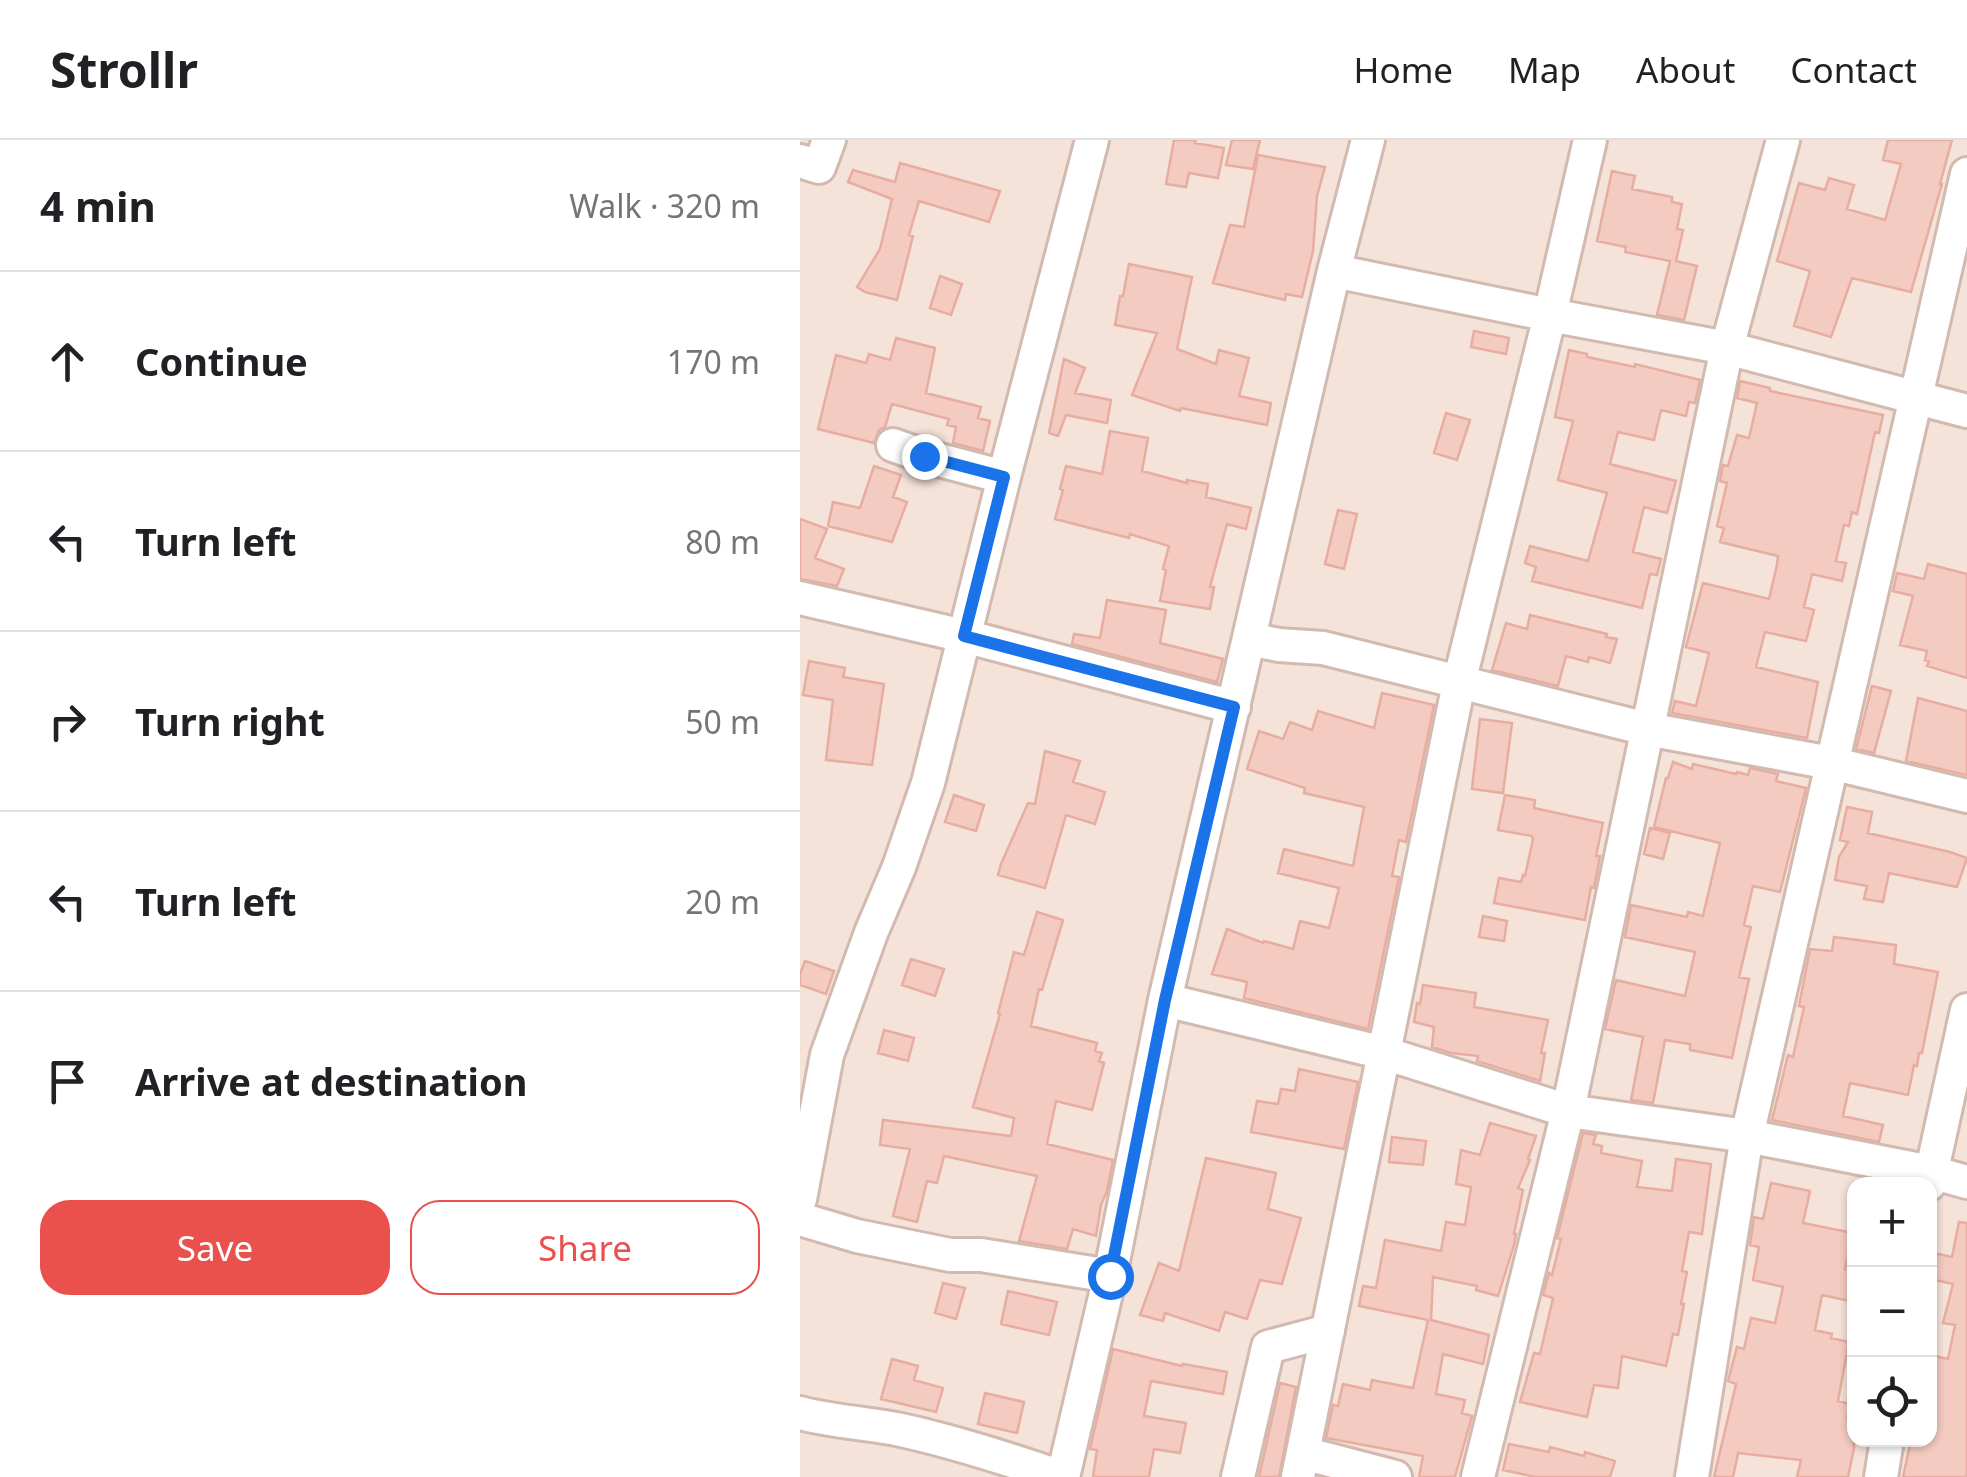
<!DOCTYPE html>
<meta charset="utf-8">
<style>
:root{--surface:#fff;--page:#f2f2f2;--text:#202124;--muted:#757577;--line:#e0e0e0;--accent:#ea504c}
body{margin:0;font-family:"Noto Sans",sans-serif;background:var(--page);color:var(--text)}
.controls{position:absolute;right:30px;bottom:30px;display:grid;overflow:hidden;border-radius:20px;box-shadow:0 2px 8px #0004}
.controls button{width:90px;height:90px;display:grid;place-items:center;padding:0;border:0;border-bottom:2px solid var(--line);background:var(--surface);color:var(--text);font:50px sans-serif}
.stop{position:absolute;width:30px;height:30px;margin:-22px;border:8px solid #1a73e8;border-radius:50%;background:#fff}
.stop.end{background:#1a73e8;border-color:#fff;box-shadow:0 2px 10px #0008}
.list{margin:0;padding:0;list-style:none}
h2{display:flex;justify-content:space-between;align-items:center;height:130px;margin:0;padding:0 40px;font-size:42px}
h2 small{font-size:32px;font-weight:400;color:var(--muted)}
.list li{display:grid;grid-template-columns:65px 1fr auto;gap:30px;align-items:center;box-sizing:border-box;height:180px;padding:0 40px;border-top:2px solid var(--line)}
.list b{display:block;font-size:38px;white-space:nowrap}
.list em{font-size:32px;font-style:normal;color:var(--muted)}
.actions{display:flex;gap:20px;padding:30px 40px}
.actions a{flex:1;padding:22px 0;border:2px solid var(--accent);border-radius:30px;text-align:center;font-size:35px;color:var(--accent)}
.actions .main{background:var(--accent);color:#fff}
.icon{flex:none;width:55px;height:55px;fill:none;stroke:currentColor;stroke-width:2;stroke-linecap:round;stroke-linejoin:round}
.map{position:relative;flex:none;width:1167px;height:1337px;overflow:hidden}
header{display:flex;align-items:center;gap:60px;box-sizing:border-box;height:140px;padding:0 50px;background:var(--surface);border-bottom:2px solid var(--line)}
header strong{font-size:48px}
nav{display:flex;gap:55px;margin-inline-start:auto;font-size:35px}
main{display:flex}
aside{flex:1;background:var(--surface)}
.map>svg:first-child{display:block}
.residential{fill:#f5e2d8;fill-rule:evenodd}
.building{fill:#f4cbc1;stroke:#e7ada0;stroke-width:2.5}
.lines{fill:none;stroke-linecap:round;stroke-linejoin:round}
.minor-casing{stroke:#d3bab1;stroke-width:38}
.minor{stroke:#fff;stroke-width:32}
.route{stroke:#1a73e8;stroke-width:12}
</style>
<header>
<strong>Strollr</strong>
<nav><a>Home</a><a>Map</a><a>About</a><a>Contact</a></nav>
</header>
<main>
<aside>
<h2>4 min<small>Walk · 320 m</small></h2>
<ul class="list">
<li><svg class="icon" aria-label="ahead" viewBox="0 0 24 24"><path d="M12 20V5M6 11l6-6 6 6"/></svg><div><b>Continue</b></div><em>170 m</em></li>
<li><svg class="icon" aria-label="left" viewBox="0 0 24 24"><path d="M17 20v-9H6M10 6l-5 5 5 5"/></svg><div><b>Turn left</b></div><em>80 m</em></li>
<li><svg class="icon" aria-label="right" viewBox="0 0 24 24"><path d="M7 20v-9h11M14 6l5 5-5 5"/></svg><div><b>Turn right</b></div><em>50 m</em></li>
<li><svg class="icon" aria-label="left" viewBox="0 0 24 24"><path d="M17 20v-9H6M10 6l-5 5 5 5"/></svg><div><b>Turn left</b></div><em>20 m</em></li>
<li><svg class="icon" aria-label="arrive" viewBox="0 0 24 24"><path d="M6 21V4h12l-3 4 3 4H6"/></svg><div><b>Arrive at destination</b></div></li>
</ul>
<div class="actions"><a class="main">Save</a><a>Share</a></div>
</aside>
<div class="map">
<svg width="1167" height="1337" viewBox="0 0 1167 1337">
<rect width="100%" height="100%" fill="#fdf2ea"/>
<path class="residential" d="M0,0h1167v1337h-1167zM1054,1044h76v256h-76z"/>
<path class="building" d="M374,0h22l-1,3 29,5 -6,30 -29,-5 -3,14 -20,-3z
M432,0h28l-7,29 -27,-4z
M1088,0h64l-12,44h2l-31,108 -59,-14 -21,59 -37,-11 16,-55 -33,-10 22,-78 26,7 4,-12 25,7 -7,24 38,11 16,-56 -18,-4z
M458,15l67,12 -8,29 -4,55 -11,46 -16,-3 -1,6 -72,-17 17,-58 14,2z
M100,23l100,28 -11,31 -70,-21 -10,34 4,1 -16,64 -32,-8 -8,-5 23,-38 12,-50 -44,-17 5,-12 42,12z
M812,31l23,5 -3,13 40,8v5l10,2 -5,25 6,1 -7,31 21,5 -13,54 -27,-5 13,-54 -45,-9 1,-5 -29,-6z
M329,124l63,13 -15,72 39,15 3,-14 30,8 -10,38 32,7 -4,22 -86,-17 -1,3 -48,-16 25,-62 -42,-8 5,-29h3z
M140,136l22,8 -11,31 -21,-7z
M674,191l35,7 -3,16 -35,-7z
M96,198l39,10 -9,45 55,14 -3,11 12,3 -7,30 -30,-8 3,-16 -9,-2 2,-6 -57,-15 -7,23 -6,3 -5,13 -56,-14 18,-74 30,8 3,-9 21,6z
M769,210l18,4v3l48,10v-3l65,16 -5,23 -6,-1 -3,14 -25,-6 -7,30 -36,-8 -8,32 66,17 -9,32 -23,-6 -11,45 28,7 -4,16 -7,-1 -8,34 -110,-27 4,-14 -11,-4 5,-17 58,15 19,-68 -49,-13 15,-59 -18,-4z
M264,219l21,9 -10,25 36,7 -4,23 -41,-8 -8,21 -9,-3z
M940,241l30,7v3l113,24 -4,18 -4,-1 -18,82 -5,-2 -3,14 -5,-1 -8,36 10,2 -4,18 -30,-7 -8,33 10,3 -8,31 -41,-9 -9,35 62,15 -11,56 -135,-25 3,-12 21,5 13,-53 -23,-6 17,-64 66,16 8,-34 1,-9 -58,-14 4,-14 -7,-2 10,-43 -7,-2 3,-16 5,1 9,-31 12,3 8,-35 -20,-5z
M646,273l24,7 -13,40 -23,-7z
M310,291l38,7 -6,33 45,12v-3l21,4 -2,13 45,11 -5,21 -19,-5 -17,63h4l-4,22 -50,-8 6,-31 -3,-1 6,-23 -39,-12 -1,4 -74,-19 8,-29 -3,-1 6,-23 36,8z
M74,326l27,9 -8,22 14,5 -15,40 -64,-16 5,-24 27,6z
M538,370l19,4 -13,55 -19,-5z
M0,379l27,10 -12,29 29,11 -7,17 -37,-7z
M1128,424l39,10v104l-40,-12 2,-5 -4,-1 2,-9 -27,-6 13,-49 -20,-5 4,-18 27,6z
M307,460l59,10 -6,33 63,16 -6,23 -145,-38 2,-10 26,4z
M730,475l77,19 -1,3 11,2 -7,24 -21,-6 -1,5 -22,-6 -8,30 -66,-16 14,-47 21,6z
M9,521l36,7 -2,9 41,7 -12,81 -46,-5 7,-60 -30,-5z
M1072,546l19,5 -17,62 -18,-4z
M582,553l52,12 -28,137 -7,-2 -7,36 7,1 -31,152 -124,-31 3,-16 -35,-8 15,-45 36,14 1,-2 29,8 7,-28 29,7 10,-40 -61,-15 6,-24 69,17 11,-59 -60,-14 1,-5 -58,-19 12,-38 24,8 7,-17 22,8 6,-19 56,17z
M1118,558l49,13v64l-61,-14z
M680,579l32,4 -9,70 -31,-4z
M245,611l35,10 -7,21 32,10 -10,32 -29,-9 -21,73 -47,-13 3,-11 27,-61 7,1z
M873,622l19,7 1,-5 43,10 1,-2 11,3 2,-7 28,6 -2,7 30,7 -26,104 -27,-6 -9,39 7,2 -12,50 10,2 -17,79 -42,-8v-6l-25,-4 -12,63 -22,-3 12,-63 -38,-8 11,-49 69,16 10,-44 -70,-15 6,-32 56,12 1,-5 15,4 17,-73 -66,-16 12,-49h2z
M154,655l30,10 -8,26 -31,-9z
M705,655l30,5 -1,8 69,15 -7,33h4l-6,32 -3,-1 -6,33 -91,-17 5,-25 22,4 2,-7 2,1 8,-37 -1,-3 -34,-6z
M1047,667l25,5 -4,21 82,19 17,6 -10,29 -68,-14 -6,29 -19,-3 3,-13 -32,-6 4,-23 9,-15 -8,-2z
M850,688l20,5 -7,26 -19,-5z
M237,772l26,8 -21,70 -3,-1 -8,37 66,17 -2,8 7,2 -3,8 5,2 -12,47 -36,-9 -9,43 66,16 -6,31 -6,14 -5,31 -23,-7 -6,20 -48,-8 18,-65 -93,-20 -7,27 -10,-2 -10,41 -24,-6 17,-67 -30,-4 3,-25 128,16 3,-18 -41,-11 27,-93 -2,-1 16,-61 10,3z
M683,776l24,5 -3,20 -25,-4z
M1034,797l62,8 -2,19 44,8 -16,81h-3l-2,13 -3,-1 -6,30 -58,-12 -7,33 40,9 -4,17 -107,-22 16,-65 5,2 11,-50 -5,-1 11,-57 22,2z
M111,819l33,10 -9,27 -33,-11z
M5,821l29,10 -8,23 -26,-9v-11z
M623,845l53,8 -2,14 74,13 -7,33h4l-5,28 -63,-20 1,-5 -27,-3 -19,-6 2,-20 -20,-5 3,-19 3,1z
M84,890l30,8 -6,23 -30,-8z
M499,929l59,13 -14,67 -93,-17 6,-31 21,3 3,-15 14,2z
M690,983l46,13 -8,23 2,1 -12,28 5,2 -9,44h2l-2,11 -16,51 -22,-6 1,-4 -44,-9 -2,43 58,15 -6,29 -40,-10 -7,40 29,6 -3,13 10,3 -17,61h-36l4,-21 -97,-18 7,-33 5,1 5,-22 27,6 2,-10 41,8 15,-68 -69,-14 4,-20 13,2 9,-48 56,11 5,-29 19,3 6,-38 -15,-3 5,-34 19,5z
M783,993l13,2 -3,9 9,2 -1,7 41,8 -5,26 35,4 4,-32 35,5 -9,70 -13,-2 -7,39 5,1 -6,32h3l-6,31 -5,-1 -7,32 -44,-10 -4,32 -24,-3 -7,32 -67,-15 14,-49 6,1 13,-56 -10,-3 6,-22 3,2 9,-36 -4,-1z
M592,997l34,4 -3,24 -34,-3z
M406,1018l70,15 -8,36 33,9 -19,66 -22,-4 -13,39 -22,-7 -6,19 -54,-18 -2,8 -23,-6 19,-52 20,8z
M971,1043l39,8 -7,32 50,10 -8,36 9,2v31l-32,-7 -7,35 17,4 -1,4 18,4 -11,59 12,3 -3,14 7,2v28l-6,29h-51l4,-17 -63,-7 -5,24h-19l22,-93 -8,-3 9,-34 7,2 7,-31 24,5 8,-36 -30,-7 6,-33 -9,-2 4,-28 9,2z
M1159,1082l8,1v254h-64l8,-37h19v-85l18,4 7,-34 -12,-2 10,-39 -23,-5v-12l3,-14 19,4z
M143,1143l22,5 -9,31 -21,-6z
M208,1151l49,11 -8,33 -48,-11z
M313,1209l69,17 1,-2 44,8 -4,22 -72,-13 -7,35 42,7 -6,30 -26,-4 -5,28h-56l4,-27 -7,-1z
M92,1219l26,7 -4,14 29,8 -7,24 -55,-13z
M480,1243l16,4 -17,90h-20z
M185,1253l39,9 -7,31 -39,-9z
M709,1304l40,8 1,-5 34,9 1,-4 30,9 -5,16h-74l-33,-7z"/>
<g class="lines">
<defs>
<path id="minor" d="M0,21l19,6 10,-27
M534,131l216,44 177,33 240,63
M93,305l31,11 80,21
M0,458l164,38 270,71
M449,499l30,6 44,3 324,81 184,34 136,33
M365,860l219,53 184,58 179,25 184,36 36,10
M1129,1044l38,-174
M0,1059l27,-144 44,-122 28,-66 29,-84 76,-306 88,-337
M0,1079l57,17 93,19h31l129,21
M0,1273c33,9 68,10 101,17 55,12 107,29 160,47
M503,1313l92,24
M263,1337l47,-201 55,-276 169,-729 34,-131
M438,1337l30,-130 60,-16
M498,1337l161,-794 91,-368 40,-175
M678,1337l90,-366 159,-763 56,-208
M892,1337l55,-341 220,-962
M1081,1337l6,-37"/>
</defs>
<use href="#minor" class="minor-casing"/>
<use href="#minor" class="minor"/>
</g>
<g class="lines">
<path class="route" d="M124,316l80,21 -40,159 270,71 -69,293 -55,276"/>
</g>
</svg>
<div class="controls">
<button>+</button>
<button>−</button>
<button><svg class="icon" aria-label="locate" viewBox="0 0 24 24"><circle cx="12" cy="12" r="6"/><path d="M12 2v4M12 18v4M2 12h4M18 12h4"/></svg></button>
</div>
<div class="stop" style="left:310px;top:1136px"></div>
<div class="stop end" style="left:124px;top:316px"></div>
</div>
</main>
